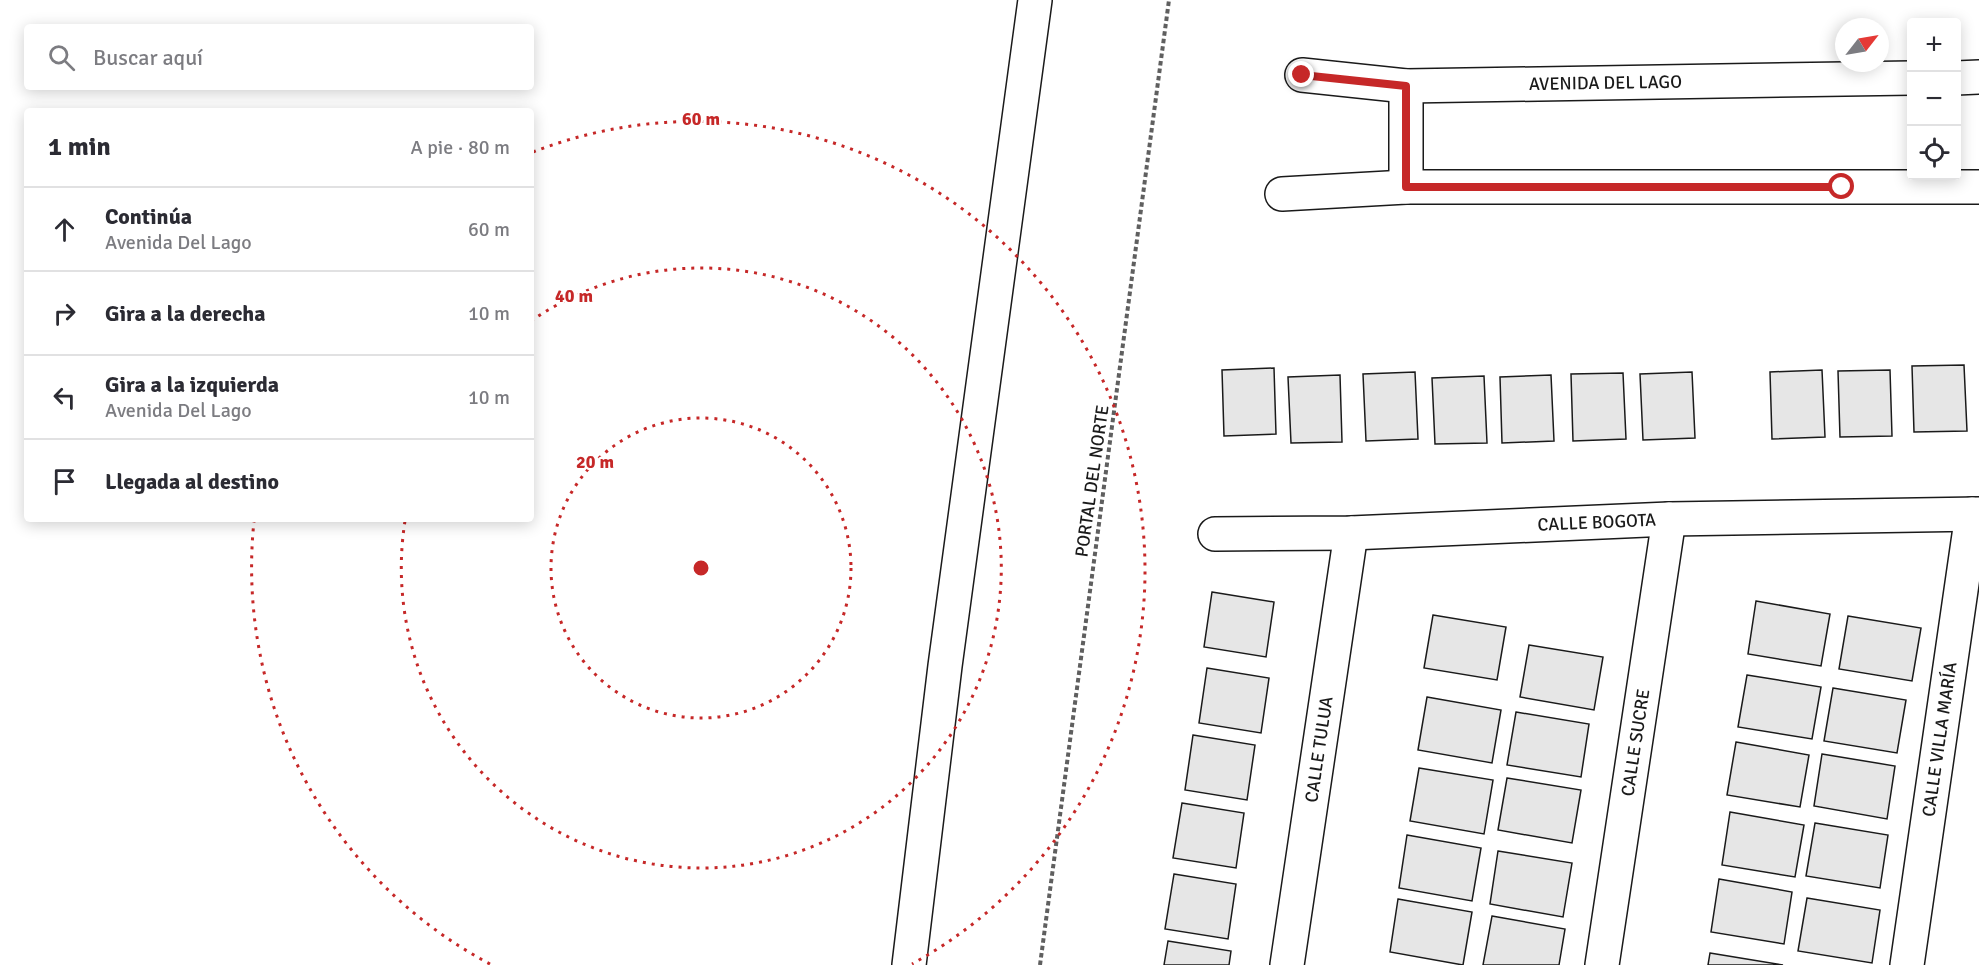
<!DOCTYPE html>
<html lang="es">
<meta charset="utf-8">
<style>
:root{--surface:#fff;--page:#f7f7f7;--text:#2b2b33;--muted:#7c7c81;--line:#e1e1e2}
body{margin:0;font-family:Signika,sans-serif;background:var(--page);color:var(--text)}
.controls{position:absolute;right:18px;top:18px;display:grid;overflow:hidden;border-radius:6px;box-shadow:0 3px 15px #0003}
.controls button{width:54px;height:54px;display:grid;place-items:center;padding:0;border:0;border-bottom:2px solid var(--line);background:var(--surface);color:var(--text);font:30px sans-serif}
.compass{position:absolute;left:1835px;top:18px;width:54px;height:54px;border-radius:50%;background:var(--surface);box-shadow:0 3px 15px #0003;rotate:59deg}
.stop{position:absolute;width:18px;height:18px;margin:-14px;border:4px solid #c62828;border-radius:50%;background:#fff}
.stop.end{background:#c62828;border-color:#fff;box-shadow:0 2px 6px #0008}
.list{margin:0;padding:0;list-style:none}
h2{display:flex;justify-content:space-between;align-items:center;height:78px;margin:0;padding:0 24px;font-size:26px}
h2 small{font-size:20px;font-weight:400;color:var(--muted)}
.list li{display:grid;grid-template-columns:39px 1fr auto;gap:18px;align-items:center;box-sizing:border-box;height:84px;padding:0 24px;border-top:2px solid var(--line)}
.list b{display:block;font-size:22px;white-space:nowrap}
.list p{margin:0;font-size:20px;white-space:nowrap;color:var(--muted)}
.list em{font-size:20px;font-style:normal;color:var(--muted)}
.icon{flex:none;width:33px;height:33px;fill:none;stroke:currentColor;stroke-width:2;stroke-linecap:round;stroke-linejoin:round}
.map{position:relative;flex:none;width:1979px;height:965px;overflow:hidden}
.search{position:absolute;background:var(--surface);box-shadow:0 3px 15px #0003;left:24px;top:24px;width:510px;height:66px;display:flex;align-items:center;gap:15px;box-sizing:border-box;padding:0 21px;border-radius:6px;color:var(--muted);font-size:22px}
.panel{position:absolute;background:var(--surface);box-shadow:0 3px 15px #0003;left:24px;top:108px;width:510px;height:414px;border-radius:6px}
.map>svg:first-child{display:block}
.building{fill:#e6e6e6;stroke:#1a1a1a;stroke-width:1.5}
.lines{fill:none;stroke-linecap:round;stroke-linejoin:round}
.minor-casing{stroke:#1a1a1a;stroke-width:36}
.tertiary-casing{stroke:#1a1a1a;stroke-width:36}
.path{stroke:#5f5f5f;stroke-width:4;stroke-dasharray:4.5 3;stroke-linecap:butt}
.minor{stroke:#fff;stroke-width:33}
.tertiary{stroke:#fff;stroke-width:33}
.route{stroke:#c62828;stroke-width:8}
.ring{fill:none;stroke:#c62828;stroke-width:3;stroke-dasharray:3 6}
.labels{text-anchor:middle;stroke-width:4.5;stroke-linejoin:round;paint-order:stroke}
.street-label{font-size:18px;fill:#1a1a1a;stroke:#fff}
.centre{fill:#c62828;stroke:#fff;stroke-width:3}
.ring-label{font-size:18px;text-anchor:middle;font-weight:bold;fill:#c62828;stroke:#fff;stroke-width:4.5;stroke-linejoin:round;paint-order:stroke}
</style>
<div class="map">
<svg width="1979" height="965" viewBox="0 0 1979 965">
<rect width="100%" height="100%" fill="#fff"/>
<path class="building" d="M1964,365l3,66 -53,1 -2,-66z
M1274,368l2,66 -52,2 -2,-66z
M1822,370l3,67 -53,2 -2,-67z
M1890,370l2,66 -52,1 -2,-66z
M1415,372l3,67 -52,2 -3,-67z
M1692,372l3,66 -52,2 -3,-66z
M1623,373l3,66 -53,2 -2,-67z
M1340,375l2,67 -51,1 -3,-66z
M1551,375l3,66 -52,2 -2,-66z
M1484,376l3,67 -52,1 -3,-66z
M1212,592l62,10 -8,55 -62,-10z
M1756,601l74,13 -9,52 -73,-12z
M1433,615l73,12 -9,53 -73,-12z
M1848,616l73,12 -9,53 -73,-12z
M1529,645l74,12 -9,53 -74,-13z
M1207,668l62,10 -8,55 -62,-10z
M1747,675l74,12 -9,52 -74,-12z
M1833,688l73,12 -9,53 -73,-12z
M1427,697l74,13 -9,53 -74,-13z
M1516,712l73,12 -8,53 -74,-12z
M1193,735l62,10 -8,55 -62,-10z
M1736,742l73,13 -9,52 -73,-12z
M1822,754l73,12 -8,53 -73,-13z
M1419,768l74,12 -9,54 -74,-13z
M1507,778l74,12 -9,53 -74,-13z
M1182,803l62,10 -8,55 -63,-10z
M1730,812l74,13 -9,52 -73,-12z
M1815,823l73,12 -8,53 -74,-12z
M1407,835l74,13 -9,53 -73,-13z
M1498,851l74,12 -9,54 -73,-13z
M1174,874l62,10 -8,55 -63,-10z
M1719,879l73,13 -8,52 -73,-12z
M1807,898l73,12 -8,53 -74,-12z
M1398,899l74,13 -9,53 -73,-13z
M1492,916l73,13 -6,36h-76z
M1168,941l63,10 -2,14h-65z
M1710,953l73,12h-75z"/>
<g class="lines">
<defs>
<g id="minor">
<path id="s1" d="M1302,75l104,11 506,-8"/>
<path d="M1956,78l23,-1"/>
<path d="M1406,86v101"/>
<path d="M1282,194l124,-7h573"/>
<path id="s2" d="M1215,534l136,-1 318,-14 310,-5"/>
<path id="s3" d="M1287,965l64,-432"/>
<path id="s4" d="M1602,965l67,-446"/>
<path id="s5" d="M1907,965l65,-451"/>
</g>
<path id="tertiary" d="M909,965l36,-299 90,-666"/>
</defs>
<use href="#minor" class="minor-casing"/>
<use href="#tertiary" class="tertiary-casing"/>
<path class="path" d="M1040,965l129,-965"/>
<use href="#minor" class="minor"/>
<use href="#tertiary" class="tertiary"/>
</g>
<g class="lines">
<path class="route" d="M1302,75l104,11v101h436"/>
</g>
<g class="ring">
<circle cx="701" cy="568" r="150"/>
<path d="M531 321A300 300 0 1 1 405 521"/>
<path d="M490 964A449 449 0 0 1 254 521M533 152A449 449 0 0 1 912 964"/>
</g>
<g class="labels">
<g class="street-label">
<text dy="6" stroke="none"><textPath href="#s1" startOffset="304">AVENIDA DEL LAGO</textPath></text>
<text transform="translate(1092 481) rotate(-82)" y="6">PORTAL DEL NORTE</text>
<text dy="6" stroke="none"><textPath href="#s2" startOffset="382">CALLE BOGOTA</textPath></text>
<text dy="6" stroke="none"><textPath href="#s5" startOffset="228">CALLE VILLA MARÍA</textPath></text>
<text dy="6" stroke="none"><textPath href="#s4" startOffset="225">CALLE SUCRE</textPath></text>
<text dy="6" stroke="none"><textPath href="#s3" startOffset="218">CALLE TULUA</textPath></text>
</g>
</g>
<circle cx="701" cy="568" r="9" class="centre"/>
<g class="ring-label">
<text x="701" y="125">60 m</text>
<text x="574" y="302">40 m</text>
<text x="595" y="468">20 m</text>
</g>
</svg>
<div class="controls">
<button>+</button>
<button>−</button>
<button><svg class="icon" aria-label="locate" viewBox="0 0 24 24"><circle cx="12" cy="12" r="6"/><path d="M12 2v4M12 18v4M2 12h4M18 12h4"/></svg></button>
</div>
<svg class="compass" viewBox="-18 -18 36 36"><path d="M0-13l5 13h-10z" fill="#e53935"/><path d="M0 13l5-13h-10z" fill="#7c7c81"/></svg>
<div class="stop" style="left:1842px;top:187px"></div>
<div class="stop end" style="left:1302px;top:75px"></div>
<div class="search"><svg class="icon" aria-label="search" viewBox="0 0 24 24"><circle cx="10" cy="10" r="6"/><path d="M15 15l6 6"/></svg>Buscar aquí</div>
<section class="panel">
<h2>1 min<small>A pie · 80 m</small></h2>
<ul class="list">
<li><svg class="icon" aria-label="ahead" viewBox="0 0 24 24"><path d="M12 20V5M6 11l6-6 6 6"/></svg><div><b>Continúa</b><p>Avenida Del Lago</p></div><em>60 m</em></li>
<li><svg class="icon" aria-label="right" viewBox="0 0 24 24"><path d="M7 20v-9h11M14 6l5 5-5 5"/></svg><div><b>Gira a la derecha</b></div><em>10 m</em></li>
<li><svg class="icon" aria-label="left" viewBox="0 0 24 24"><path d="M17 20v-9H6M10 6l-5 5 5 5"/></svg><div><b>Gira a la izquierda</b><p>Avenida Del Lago</p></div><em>10 m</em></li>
<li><svg class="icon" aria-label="arrive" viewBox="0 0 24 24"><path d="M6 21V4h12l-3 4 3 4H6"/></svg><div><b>Llegada al destino</b></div></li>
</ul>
</section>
</div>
